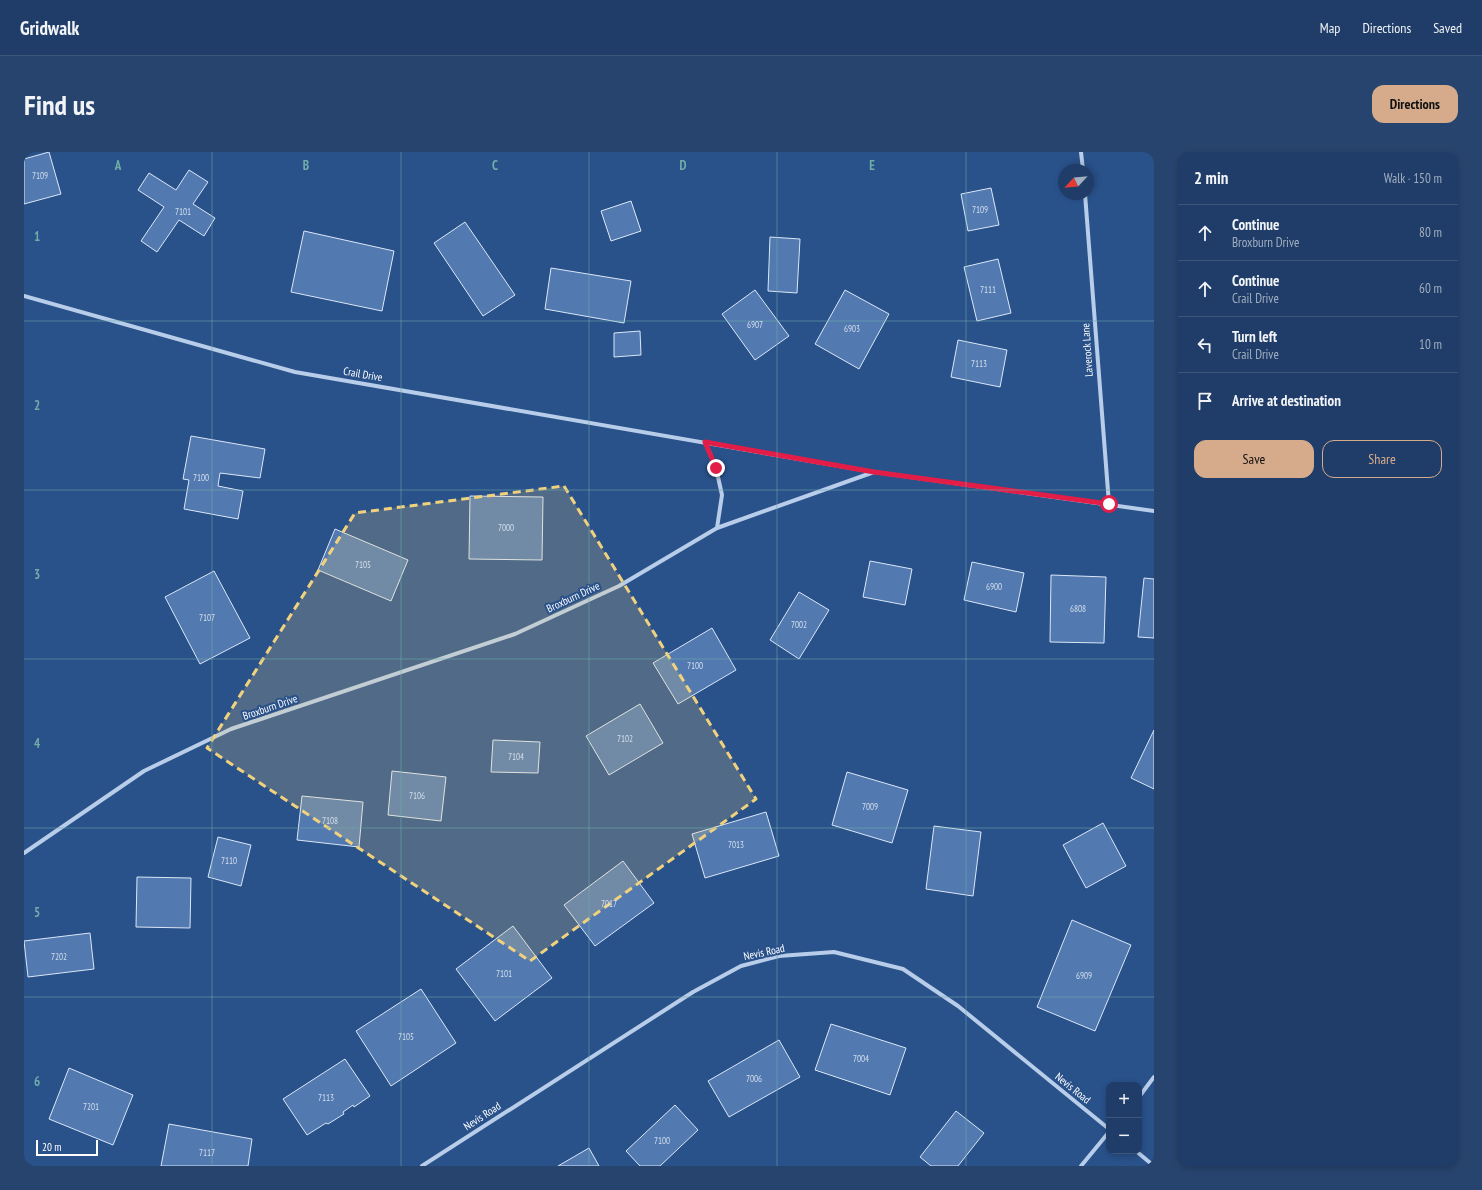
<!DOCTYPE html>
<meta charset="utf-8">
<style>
:root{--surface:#1f3d68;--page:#27446e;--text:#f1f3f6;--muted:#a1aec0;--line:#3c567c;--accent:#d6ab8b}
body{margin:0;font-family:"PT Sans Narrow",sans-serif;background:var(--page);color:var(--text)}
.controls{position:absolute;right:12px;bottom:12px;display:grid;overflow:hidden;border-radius:8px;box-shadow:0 2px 6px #0003}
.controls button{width:36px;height:36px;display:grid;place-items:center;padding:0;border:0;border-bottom:1px solid var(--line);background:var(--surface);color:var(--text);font:20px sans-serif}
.compass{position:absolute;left:1034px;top:12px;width:36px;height:36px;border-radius:50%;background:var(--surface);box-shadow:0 2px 6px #0003;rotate:244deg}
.scale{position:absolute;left:12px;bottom:10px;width:62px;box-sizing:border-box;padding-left:4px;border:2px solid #fff;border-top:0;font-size:11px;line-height:14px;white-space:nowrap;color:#fff;-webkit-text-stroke:3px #29518a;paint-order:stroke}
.stop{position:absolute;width:12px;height:12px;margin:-9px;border:3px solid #e11d48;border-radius:50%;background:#fff}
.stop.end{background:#e11d48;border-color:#fff;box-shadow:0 1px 4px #0008}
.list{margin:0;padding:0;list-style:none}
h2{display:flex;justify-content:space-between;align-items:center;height:52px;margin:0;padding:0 16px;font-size:17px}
h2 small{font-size:13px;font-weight:400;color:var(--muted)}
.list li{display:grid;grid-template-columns:26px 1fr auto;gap:12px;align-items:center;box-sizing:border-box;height:56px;padding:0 16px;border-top:1px solid var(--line)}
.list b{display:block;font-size:15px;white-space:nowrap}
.list p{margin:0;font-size:13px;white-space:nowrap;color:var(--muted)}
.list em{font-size:13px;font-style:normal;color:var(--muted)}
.actions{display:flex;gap:8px;padding:12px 16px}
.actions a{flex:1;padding:9px 0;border:1px solid var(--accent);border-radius:12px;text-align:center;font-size:14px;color:var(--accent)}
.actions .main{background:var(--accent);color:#111}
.icon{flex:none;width:22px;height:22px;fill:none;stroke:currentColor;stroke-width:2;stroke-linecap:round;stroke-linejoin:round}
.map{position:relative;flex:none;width:1130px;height:1014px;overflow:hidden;border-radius:12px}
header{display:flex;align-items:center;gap:24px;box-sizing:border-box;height:56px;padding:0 20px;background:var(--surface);border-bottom:1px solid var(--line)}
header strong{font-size:19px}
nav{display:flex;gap:22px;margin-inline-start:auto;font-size:14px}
.intro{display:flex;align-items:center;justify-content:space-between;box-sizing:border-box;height:96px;padding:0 24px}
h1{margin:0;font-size:28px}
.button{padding:10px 18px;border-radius:12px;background:var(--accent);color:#111;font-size:14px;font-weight:700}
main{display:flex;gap:24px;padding:0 24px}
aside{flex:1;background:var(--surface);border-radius:12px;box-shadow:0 2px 6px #0003}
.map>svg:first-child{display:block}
.building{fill:#527ab1;stroke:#dbe7f7}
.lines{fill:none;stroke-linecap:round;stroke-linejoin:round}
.minor{stroke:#b7cde9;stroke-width:4}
.route{stroke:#e11d48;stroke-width:5}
.marked{fill:#f0d27e;fill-opacity:0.2;stroke:#f0d27e;stroke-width:3;stroke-dasharray:8 5;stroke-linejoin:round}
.grid{fill:none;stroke:#6fada8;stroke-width:1;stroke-opacity:0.55}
.labels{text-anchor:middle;stroke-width:4;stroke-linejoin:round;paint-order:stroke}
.number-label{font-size:9px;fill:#d4deec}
.street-label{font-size:11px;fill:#fff;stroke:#29518a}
.grid-label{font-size:13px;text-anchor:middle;font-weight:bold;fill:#6fada8;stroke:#29518a;stroke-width:4;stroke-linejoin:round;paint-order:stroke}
</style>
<header>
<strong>Gridwalk</strong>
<nav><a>Map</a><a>Directions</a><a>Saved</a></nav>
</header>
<div class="intro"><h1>Find us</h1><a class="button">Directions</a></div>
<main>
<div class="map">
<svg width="1130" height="1014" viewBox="0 0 1130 1014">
<rect width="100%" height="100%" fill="#29518a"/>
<path class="building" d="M25,0l12,42 -37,10v-45z
M165,18l19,12 -15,22 22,14 -11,18 -25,-16 -22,32 -16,-11 23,-34 -26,-17 11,-17 27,17z
M967,36l8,37 -31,6 -7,-37z
M607,49l10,30 -30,10 -10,-30z
M441,70l50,73 -32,21 -49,-73z
M280,79l90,20 -12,60 -91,-19z
M746,85l30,2 -3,54 -29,-2z
M974,107l13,54 -34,8 -13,-54z
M527,116l80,13 -7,42 -79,-14z
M731,138l34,46 -34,24 -33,-46z
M821,138l44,24 -30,55 -44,-25z
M616,179l1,24 -27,2v-24z
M934,188l49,10 -7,37 -49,-10z
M167,284l74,13 -5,29 -40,-5 -2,13 25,5 -5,28 -54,-10 5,-29 -6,-1z
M446,344l73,1 -1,63 -73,-1z
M311,377l73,31 -17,41 -73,-31z
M846,409l42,8 -7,36 -42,-8z
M948,410l52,11 -8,39 -52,-12z
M190,419l36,67 -50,26 -35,-67z
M1027,423l55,2 -2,66 -54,-1z
M1120,426l10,1v59l-16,-1z
M775,440l30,18 -30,49 -29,-19z
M688,476l24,42 -58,34 -25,-41z
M616,552l23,39 -54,32 -23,-39z
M1130,578v59l-23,-11z
M469,588l47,2 -2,31 -47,-1z
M368,619l54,6 -5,44 -53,-6z
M823,620l61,18 -16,53 -60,-18z
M278,644l61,6 -4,45 -62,-7z
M742,660l13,44 -74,22 -13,-44z
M1079,671l23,43 -40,22 -23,-43z
M910,674l47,6 -8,64 -47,-7z
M194,685l33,8 -10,41 -33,-9z
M599,709l31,42 -59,43 -31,-41z
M113,725l54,1 -1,50 -54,-1z
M1048,768l59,25 -36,86 -58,-24z
M489,774l39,52 -57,43 -39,-52z
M66,781l4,36 -66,8 -4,-36z
M397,837l35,54 -65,43 -35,-55z
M807,872l75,24 -16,47 -75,-25z
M755,888l21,37 -71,40 -21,-36z
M321,907l25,37 -16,11 -1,-2 -10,7 1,2 -16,10 -2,-1 -19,12 -24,-36z
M45,916l64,27 -20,50 -64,-26z
M651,953l23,25 -38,36h-20l-14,-15z
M932,959l28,22 -26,33h-27l-11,-9z
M145,972l83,15 -4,27h-87z
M565,996l10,18h-41z"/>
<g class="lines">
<path class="minor" d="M1057,0l2,18
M1061,42l24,310
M0,144l271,76 579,100
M681,290l11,26 6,27 -5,33
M0,701l120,-82 87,-42 284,-95 104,-48 98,-58 157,-56 280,39
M1115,945l15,-20
M1112,999l18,15
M398,1014l271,-174 48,-26 38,-10 55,-4 69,17 55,37 151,123
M1057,1014l28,-34"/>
</g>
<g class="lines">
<path class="route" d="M692,316l-11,-26 169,30 235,32"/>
</g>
<path class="marked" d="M540,334l192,313 -226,162 -323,-213 148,-235z"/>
<path class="grid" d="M188,0v1014M377,0v1014M565,0v1014M753,0v1014M942,0v1014M0,169h1130M0,338h1130M0,507h1130M0,676h1130M0,845h1130"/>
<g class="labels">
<g class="number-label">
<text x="16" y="27">7109</text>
<text x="956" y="61">7109</text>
<text x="159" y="63">7101</text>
<text x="964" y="141">7111</text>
<text x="731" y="176">6907</text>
<text x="828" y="180">6903</text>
<text x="955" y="215">7113</text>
<text x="177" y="329">7100</text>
<text x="482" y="379">7000</text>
<text x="339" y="416">7105</text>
<text x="970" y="438">6900</text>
<text x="1054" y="460">6808</text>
<text x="183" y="469">7107</text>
<text x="775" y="476">7002</text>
<text x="671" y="517">7100</text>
<text x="601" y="590">7102</text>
<text x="492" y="608">7104</text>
<text x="393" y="647">7106</text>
<text x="846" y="658">7009</text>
<text x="306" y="672">7108</text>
<text x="712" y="696">7013</text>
<text x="205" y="712">7110</text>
<text x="585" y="755">7017</text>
<text x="35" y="808">7202</text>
<text x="480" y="825">7101</text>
<text x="1060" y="827">6909</text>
<text x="382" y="888">7105</text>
<text x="837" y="910">7004</text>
<text x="730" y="930">7006</text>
<text x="302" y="949">7113</text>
<text x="67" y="958">7201</text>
<text x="638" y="992">7100</text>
<text x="183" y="1004">7117</text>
</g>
<g class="street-label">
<text transform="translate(1063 198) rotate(-94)" y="4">Laverock Lane</text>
<text transform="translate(339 222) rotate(10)" y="4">Crail Drive</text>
<text transform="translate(549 445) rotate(-25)" y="4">Broxburn Drive</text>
<text transform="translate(246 555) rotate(-19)" y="4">Broxburn Drive</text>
<text transform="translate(740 800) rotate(-12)" y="4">Nevis Road</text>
<text transform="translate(1049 936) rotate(39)" y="4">Nevis Road</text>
<text transform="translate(458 964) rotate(-33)" y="4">Nevis Road</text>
</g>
</g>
<g class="grid-label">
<text x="94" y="18">A</text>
<text x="282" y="18">B</text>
<text x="471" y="18">C</text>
<text x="659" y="18">D</text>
<text x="848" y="18">E</text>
<text x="13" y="89">1</text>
<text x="13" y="258">2</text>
<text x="13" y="427">3</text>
<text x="13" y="596">4</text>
<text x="13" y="765">5</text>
<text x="13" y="934">6</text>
</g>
</svg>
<div class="controls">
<button>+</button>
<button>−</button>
</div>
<svg class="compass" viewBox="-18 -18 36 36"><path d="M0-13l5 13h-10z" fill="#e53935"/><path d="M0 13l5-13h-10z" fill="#a1aec0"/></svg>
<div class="scale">20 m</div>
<div class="stop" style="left:1085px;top:352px"></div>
<div class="stop end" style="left:692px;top:316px"></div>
</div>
<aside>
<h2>2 min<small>Walk · 150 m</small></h2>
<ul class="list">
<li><svg class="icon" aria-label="ahead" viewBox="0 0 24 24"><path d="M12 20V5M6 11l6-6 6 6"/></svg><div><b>Continue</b><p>Broxburn Drive</p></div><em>80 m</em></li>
<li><svg class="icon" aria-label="ahead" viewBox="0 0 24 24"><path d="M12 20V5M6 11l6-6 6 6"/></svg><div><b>Continue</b><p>Crail Drive</p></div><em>60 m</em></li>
<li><svg class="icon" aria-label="left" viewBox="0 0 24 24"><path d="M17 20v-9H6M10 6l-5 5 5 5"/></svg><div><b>Turn left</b><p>Crail Drive</p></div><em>10 m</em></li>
<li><svg class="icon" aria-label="arrive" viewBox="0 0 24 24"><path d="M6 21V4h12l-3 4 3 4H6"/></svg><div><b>Arrive at destination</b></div></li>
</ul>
<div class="actions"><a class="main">Save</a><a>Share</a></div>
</aside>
</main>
